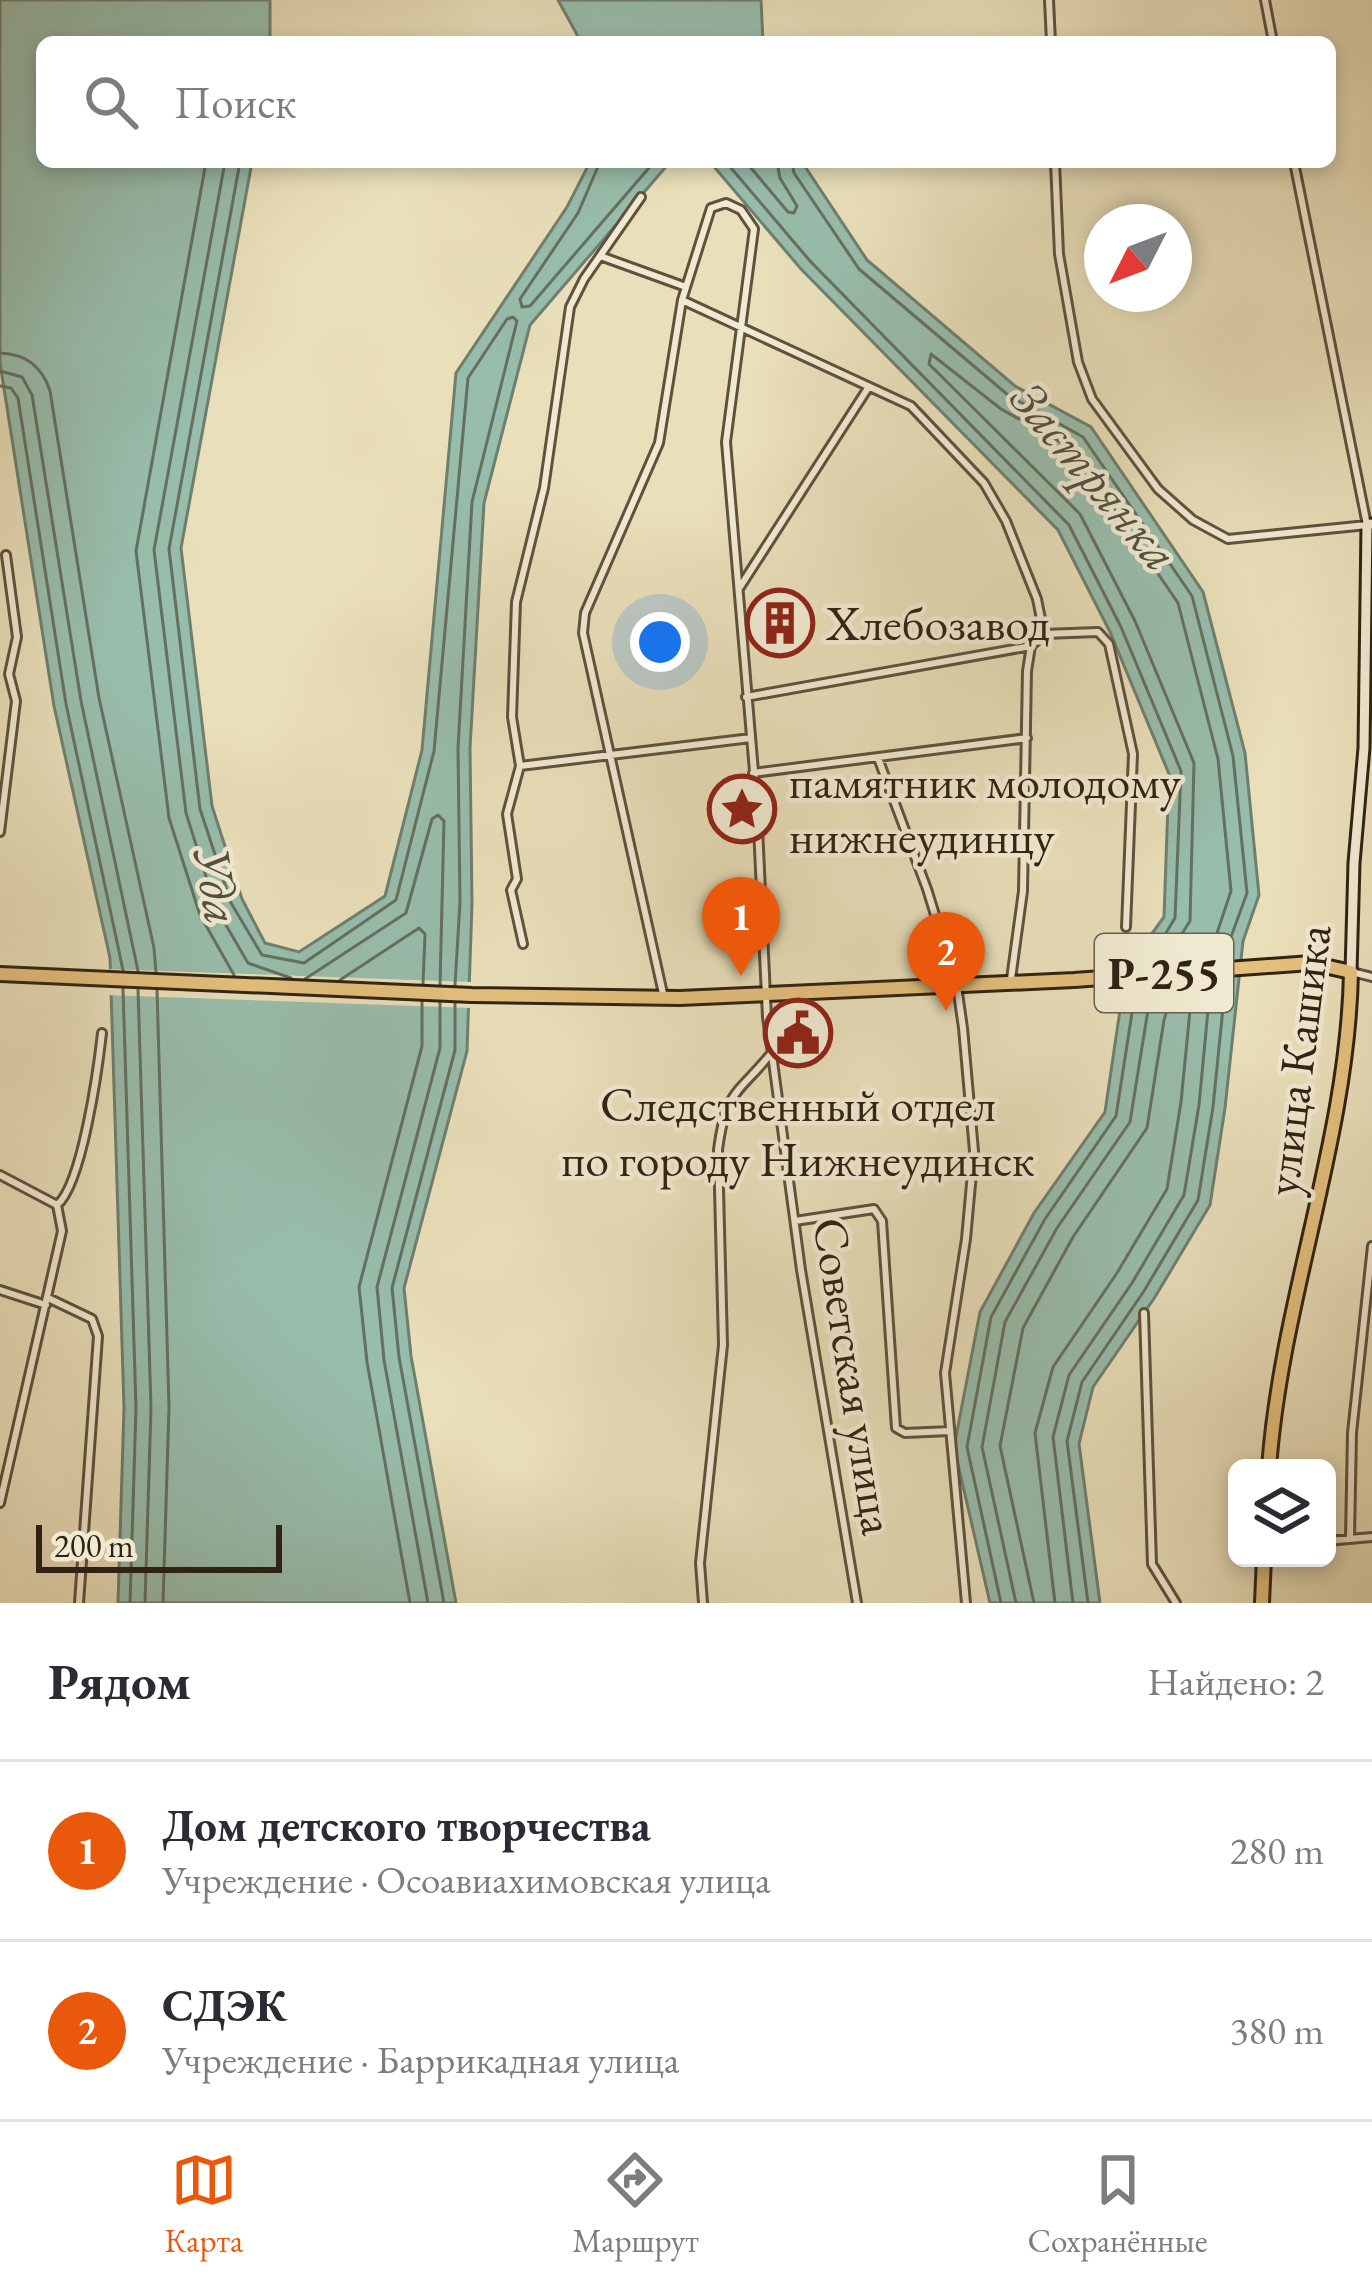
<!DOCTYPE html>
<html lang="ru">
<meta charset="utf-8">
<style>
:root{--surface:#fff;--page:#f7f7f7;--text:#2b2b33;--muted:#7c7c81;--line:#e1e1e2;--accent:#ea580c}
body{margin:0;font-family:"EB Garamond",serif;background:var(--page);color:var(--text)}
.controls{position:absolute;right:36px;bottom:36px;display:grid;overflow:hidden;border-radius:18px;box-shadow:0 6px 18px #0003}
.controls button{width:108px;height:108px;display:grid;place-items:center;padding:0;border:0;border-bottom:3px solid var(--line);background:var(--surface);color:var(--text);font:60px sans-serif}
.compass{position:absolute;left:1084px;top:204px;width:108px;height:108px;border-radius:50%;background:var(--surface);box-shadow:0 6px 18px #0003;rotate:228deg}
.scale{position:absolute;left:36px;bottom:30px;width:246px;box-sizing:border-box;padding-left:12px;border:6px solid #312313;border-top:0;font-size:33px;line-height:42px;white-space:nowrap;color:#312313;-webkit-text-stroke:9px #f1ead2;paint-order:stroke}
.you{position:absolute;left:660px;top:642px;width:42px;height:42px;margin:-30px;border:9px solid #fff;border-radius:50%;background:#1a73e8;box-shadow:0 0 0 18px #1a73e833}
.badge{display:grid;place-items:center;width:78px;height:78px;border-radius:50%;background:var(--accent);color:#fff;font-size:39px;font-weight:700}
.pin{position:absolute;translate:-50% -99px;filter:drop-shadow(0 3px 6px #0008)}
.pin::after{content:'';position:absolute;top:63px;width:42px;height:36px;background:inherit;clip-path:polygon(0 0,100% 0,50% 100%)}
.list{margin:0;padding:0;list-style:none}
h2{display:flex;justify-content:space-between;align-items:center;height:156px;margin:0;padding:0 48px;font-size:51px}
h2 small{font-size:39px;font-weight:400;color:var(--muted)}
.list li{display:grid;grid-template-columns:78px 1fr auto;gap:36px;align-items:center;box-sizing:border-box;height:180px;padding:0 48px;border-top:3px solid var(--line)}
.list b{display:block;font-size:45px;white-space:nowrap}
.list p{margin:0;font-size:39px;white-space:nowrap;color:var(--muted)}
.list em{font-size:39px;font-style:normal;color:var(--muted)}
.icon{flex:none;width:66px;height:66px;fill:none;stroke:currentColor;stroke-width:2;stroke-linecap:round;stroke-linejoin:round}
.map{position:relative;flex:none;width:1372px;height:1603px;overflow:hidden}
.search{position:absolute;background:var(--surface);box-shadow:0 6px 18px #0003;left:36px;right:36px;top:36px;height:132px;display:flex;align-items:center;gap:30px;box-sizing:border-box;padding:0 42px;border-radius:18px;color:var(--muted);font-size:45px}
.sheet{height:516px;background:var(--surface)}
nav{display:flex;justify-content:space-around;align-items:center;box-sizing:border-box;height:168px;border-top:3px solid var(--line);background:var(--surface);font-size:33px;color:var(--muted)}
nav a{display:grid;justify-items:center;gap:6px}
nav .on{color:var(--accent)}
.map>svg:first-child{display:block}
.water{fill:#98bdac;stroke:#6f7f6f;stroke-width:3}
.pier{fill:#e9dfba}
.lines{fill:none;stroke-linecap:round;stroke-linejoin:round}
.shore{stroke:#647060;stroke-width:3}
.street-casing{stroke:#5f523d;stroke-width:12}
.secondary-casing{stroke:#312313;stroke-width:15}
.highway-casing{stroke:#312313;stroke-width:18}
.street{stroke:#f1ead2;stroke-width:6}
.secondary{stroke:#f1ead2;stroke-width:9}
.highway{stroke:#e4c07d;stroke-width:12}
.labels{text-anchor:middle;stroke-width:9;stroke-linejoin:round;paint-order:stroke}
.shield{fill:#f1ead2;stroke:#6b5f4c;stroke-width:3}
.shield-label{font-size:45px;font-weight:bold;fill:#312313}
.poi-label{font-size:48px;fill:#312313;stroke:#f1ead2;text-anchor:start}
.street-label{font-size:48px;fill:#312313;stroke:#f1ead2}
.water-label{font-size:51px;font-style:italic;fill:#505141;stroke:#f1ead2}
</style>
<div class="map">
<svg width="1372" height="1603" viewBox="0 0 1372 1603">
<rect width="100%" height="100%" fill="#e9dfba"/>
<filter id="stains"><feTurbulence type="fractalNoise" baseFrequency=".00167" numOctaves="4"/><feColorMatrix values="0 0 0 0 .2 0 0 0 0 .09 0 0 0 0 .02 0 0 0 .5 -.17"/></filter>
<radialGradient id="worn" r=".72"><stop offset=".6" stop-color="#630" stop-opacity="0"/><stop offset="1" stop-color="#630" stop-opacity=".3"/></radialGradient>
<path class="water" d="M0,0h270v42h-228v120h210l-71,386 31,258 30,93 23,44 34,9 86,-56 37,-146 34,-377 111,-166 23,-45h80l-140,163 -46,178 -14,245 2,155 -5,148 -63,237 7,68 45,247h-338l6,-195 -14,-450 -56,-252 -54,-343z
M558,0h203l2,42h-182z
M710,162h92l65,98 148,126 76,41 112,165 42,161 14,142 -16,46 -18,167 -15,97 -55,92 -62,90 -14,57 21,159h-110l-36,-156 26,-135 54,-99 71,-101 15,-102 17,-56 27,-37 5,-143 -59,-142 -52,-102 -257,-261z"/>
<path class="pier" d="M105,969l367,13 -1,26 -365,-13z"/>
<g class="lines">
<path class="shore" d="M206,162l-70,389 33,267 31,97 34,60
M225,162l-71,388 32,263 30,95 32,55 43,15
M240,162l-71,387 31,260 31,94 31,52 42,8 92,-63 38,-149 34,-373 39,-59 6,-2 4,4 -45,181 -14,246 2,154 -5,83
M600,162l-22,51 -58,86 2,8 8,-1 124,-144
M726,162l84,99 259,264 52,102 60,144 -6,147 -29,48
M746,162l42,50 6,1 3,-7 -17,-28 -3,-16
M792,162l2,11 65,96 149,126 75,42 109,159 41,160 14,137 -16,44 -3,23
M0,353c26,1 42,13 50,38l49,307 55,250 2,24
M0,371l22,6 10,18 49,306 57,270
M0,386l11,2 7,10 48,306 57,266
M1162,965l28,-44 4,-158 -59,-142 -55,-107 -151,-150 2,-10 70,55 72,40 105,154 40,156 13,132 -14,42 -4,28
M305,979l101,-66 26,-94 6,-4 6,6 -4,164
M340,980l79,-52 6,6 -2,50
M123,989l13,419 -6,195
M138,989l13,419 -6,195
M157,990l12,417 -6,196
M410,1603l-43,-241 -8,-75 63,-241v-44
M428,1603l-44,-243 -7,-73 63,-239v-45
M444,1603l-45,-246 -7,-69 63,-238v-47
M1001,1603l-34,-156 24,-130 54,-98 71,-103 16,-103 9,-29
M1016,1603l-34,-156 23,-125 52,-94 73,-106 17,-106 10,-33
M1034,1603l-34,-157 23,-118 50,-91 74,-109 17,-108 12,-38
M1055,1603l-20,-170 18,-66 64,-94 50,-84 14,-87 12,-122
M1073,1603l-20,-166 16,-62 63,-92 52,-88 15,-90 12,-126
M1088,1603l-21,-162 15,-59 62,-91 54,-91 15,-93 13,-129"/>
<defs>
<path id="street" d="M1049,0l2,42
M1265,0l8,42
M1055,162l4,92 19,108 14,37 66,90 35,31 35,19 139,-14 -73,-363
M603,257l83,30
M682,300l229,106 73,77 22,38 31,78 7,35 -13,12 -4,25 -4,220 -12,88
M740,587l128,-199
M1044,634l54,-2 11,12 24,110 -7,173
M746,697l285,-51
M878,758l49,131 30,97 6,42 11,123 -8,88 -21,134 21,230
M520,766l231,-28
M753,773l274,-35
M0,832l16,-131 -7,-27 8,-37 -11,-82
M523,944l-12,-54 6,-11 -10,-65 13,-48 -8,-49 4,-115 28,-114 26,-181 14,-28 57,-82
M1352,972l20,5
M664,998l-81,-365 2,-20 74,-170 23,-143 29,-92 15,-5 15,7 13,19 -28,213 31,365 10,210 34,253 56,333
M0,1175l57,30
M795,1221l79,-12 8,12 14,207 9,5 45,-2
M0,1290l46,15
M48,1298l44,21 6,17 -19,267
M1144,1313l8,251 24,39
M0,1503l62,-272 -5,-26c25,-20 41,-136 45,-172
M1350,1538l2,-105 20,-187
M1327,1541l45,-4
M703,1603l-3,-40 23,-218 -5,-195c8,-62 20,-55 56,-100"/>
<path id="secondary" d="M1351,972l3,-109 10,-115 3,-223 5,-1"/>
<path id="highway" d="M0,974l472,21 208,3 394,-18 237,-17 40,9c-3,168 -70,328 -82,496
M1262,1603l2,-45"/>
</defs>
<use href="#street" class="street-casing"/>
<use href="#secondary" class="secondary-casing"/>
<use href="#highway" class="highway-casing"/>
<use href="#street" class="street"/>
<use href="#secondary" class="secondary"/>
<use href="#highway" class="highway"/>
</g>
<defs>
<symbol id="building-ring" viewBox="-11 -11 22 22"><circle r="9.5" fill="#f1ead2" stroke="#8f2418" stroke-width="1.5"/><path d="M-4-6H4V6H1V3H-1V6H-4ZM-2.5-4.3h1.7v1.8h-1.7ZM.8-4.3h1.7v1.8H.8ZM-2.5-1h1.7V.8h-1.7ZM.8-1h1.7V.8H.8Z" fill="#8f2418"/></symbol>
<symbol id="sight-ring" viewBox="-11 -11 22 22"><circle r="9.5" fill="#f1ead2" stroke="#8f2418" stroke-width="1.5"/><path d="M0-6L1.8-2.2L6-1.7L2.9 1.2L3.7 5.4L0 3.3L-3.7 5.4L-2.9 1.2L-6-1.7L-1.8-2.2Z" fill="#8f2418"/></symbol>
<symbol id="civic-ring" viewBox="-11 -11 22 22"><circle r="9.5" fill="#f1ead2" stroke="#8f2418" stroke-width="1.5"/><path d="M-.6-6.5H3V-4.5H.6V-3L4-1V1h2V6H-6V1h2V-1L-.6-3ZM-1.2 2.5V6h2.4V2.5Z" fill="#8f2418"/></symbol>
</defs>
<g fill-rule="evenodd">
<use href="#building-ring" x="742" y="585" width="76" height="76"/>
<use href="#sight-ring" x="704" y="771" width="76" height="76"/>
<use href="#civic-ring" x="760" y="995" width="76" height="76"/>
</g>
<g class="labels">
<rect class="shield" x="1095" y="934" width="138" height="78" rx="9"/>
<g class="shield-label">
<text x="1164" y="989">Р-255</text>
</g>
<g class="poi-label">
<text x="826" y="640">Хлебозавод</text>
<text x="789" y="798">памятник молодому<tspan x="789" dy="55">нижнеудинцу</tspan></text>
<text x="798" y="1121" text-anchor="middle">Следственный отдел<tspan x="798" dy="55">по городу Нижнеудинск</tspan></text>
</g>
<g class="street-label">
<text transform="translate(1297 1060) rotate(-83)" y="17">улица Кашика</text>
<text transform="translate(855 1376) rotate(81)" y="17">Советская улица</text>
</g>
<g class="water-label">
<text transform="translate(1095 475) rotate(50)" y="18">Застрянка</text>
<text transform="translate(218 885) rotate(81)" y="18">Уда</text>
</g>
</g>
<rect width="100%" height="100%" filter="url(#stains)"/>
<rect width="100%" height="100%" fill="url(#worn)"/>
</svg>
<div class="controls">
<button><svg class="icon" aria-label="layers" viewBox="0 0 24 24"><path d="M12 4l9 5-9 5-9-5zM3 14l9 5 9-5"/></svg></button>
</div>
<svg class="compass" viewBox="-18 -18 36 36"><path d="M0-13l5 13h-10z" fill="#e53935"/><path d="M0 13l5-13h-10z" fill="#7c7c81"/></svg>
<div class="scale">200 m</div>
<div class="you"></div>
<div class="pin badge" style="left:741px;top:976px">1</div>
<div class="pin badge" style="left:946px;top:1011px">2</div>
<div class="search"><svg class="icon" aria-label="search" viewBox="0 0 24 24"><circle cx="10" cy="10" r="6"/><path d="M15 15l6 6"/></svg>Поиск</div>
</div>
<section class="sheet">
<h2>Рядом<small>Найдено: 2</small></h2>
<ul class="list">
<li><span class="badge">1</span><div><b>Дом детского творчества</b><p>Учреждение · Осоавиахимовская улица</p></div><em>280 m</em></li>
<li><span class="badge">2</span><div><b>СДЭК</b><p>Учреждение · Баррикадная улица</p></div><em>380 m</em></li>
</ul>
</section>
<nav>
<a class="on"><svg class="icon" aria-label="map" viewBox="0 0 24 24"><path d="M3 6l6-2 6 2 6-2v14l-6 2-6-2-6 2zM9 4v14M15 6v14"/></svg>Карта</a>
<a><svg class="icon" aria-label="directions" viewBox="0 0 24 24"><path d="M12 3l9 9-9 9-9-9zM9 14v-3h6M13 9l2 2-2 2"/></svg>Маршрут</a>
<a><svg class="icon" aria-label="saved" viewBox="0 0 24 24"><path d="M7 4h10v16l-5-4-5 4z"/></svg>Сохранённые</a>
</nav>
